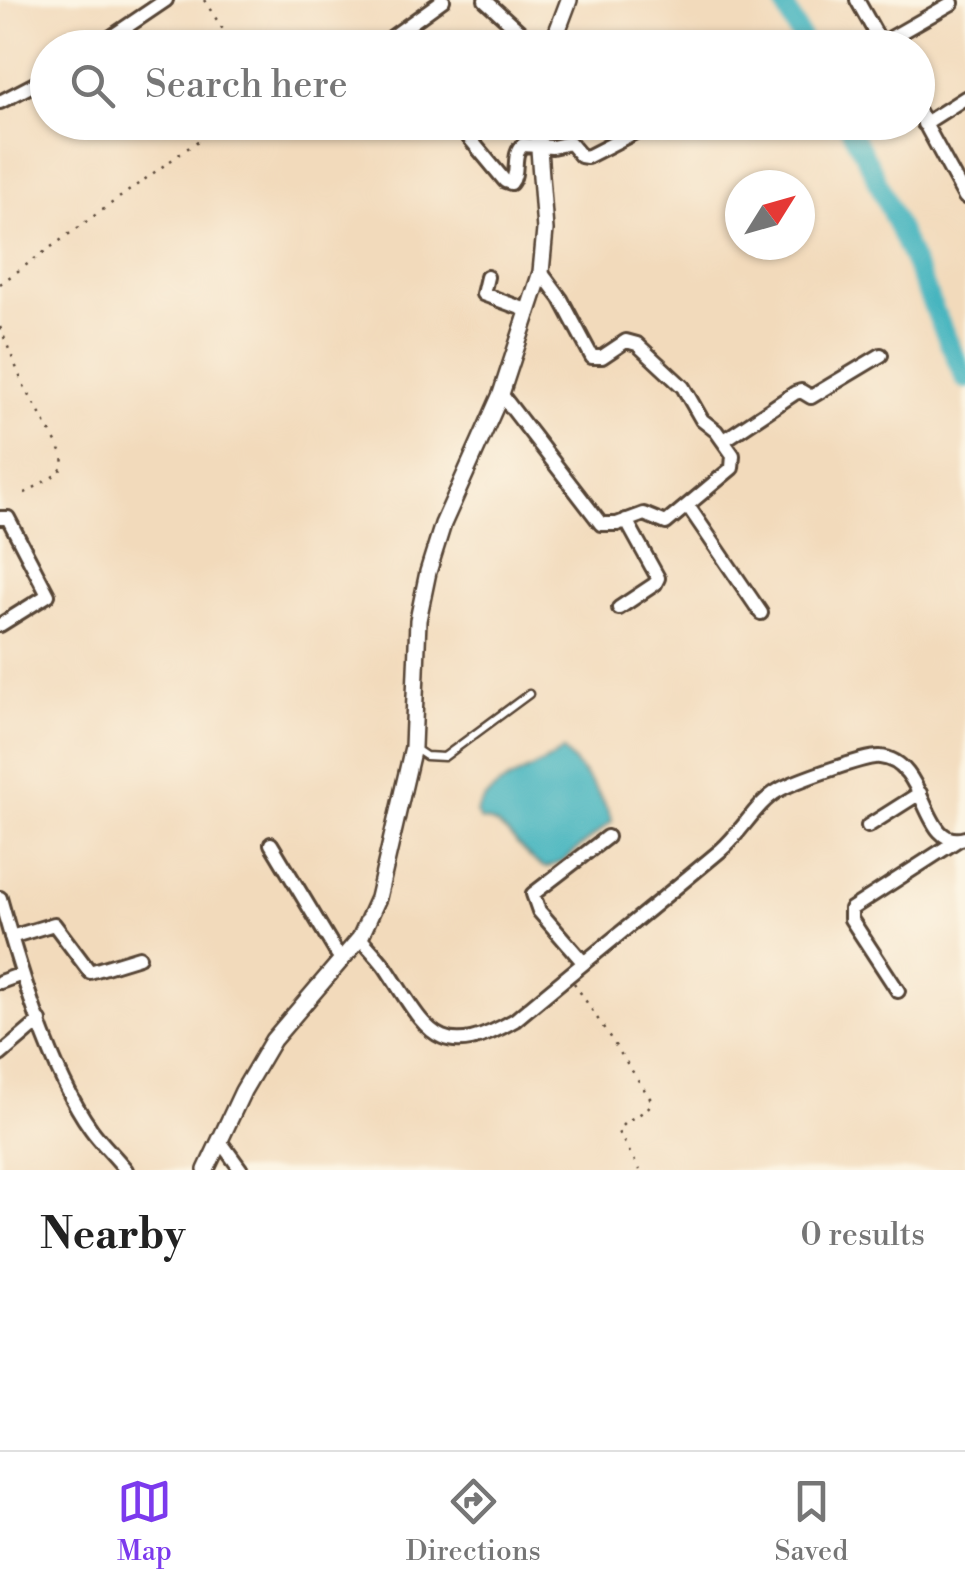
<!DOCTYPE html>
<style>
:root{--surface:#fff;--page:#f6f6f6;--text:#222;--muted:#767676;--line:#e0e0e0;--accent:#7c3aed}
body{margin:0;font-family:"Libre Bodoni",serif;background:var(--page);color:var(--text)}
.compass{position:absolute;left:725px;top:170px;width:90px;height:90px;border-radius:50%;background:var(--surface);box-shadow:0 2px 8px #0004;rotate:53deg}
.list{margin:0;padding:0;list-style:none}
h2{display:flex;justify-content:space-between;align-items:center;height:130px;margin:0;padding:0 40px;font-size:42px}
h2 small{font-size:32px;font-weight:400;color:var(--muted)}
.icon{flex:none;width:55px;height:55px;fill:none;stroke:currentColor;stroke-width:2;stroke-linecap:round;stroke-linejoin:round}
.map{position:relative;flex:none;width:965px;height:1170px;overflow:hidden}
.search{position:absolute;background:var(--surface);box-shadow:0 2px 8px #0004;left:30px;right:30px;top:30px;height:110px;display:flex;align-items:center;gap:25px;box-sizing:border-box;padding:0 35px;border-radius:55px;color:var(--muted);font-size:38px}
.sheet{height:280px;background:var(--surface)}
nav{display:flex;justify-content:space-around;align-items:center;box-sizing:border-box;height:140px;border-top:2px solid var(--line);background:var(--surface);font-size:28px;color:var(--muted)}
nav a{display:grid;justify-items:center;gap:5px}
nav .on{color:var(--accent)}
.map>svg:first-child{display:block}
.water{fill:#46b5bf;stroke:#40706e;stroke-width:2.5}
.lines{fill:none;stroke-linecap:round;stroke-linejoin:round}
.river{stroke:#46b5bf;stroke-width:20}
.service-casing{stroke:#564436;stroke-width:11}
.minor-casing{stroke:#564436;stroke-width:18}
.tertiary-casing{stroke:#564436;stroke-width:20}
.path{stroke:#564436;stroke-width:2.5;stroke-dasharray:2.5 8;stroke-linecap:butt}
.service{stroke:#fff;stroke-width:6}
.minor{stroke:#fff;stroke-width:12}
.tertiary{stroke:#fff;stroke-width:15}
</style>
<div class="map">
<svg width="965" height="1170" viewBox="0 0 965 1170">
<rect width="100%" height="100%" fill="#fcf5e5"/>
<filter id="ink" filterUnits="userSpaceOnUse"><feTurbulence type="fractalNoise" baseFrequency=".01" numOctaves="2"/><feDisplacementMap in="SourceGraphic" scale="20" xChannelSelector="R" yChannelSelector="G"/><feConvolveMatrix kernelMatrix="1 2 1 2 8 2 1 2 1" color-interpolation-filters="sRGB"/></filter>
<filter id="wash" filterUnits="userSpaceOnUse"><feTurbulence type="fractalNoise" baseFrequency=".0048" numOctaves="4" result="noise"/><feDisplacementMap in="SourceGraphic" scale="40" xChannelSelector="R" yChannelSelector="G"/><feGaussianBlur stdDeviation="2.25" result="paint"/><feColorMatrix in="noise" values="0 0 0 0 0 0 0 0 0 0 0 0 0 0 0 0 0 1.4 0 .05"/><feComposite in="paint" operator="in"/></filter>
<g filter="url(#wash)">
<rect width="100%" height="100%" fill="#f2dabb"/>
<path class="water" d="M563,750c19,22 40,43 49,71l-49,40 -17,7c-25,-10 -38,-47 -65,-48l-5,-7c14,-35 61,-41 87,-63z"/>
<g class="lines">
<path class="river" d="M782,0l24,48
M846,122l26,47 93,210"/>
</g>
</g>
<g filter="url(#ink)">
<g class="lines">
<defs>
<path id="service" d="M414,748l12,8 18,1 85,-63"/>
<path id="minor" d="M485,0l45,41 20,7
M857,0l27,48
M882,43l70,-40
M95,48l71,-48
M389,48l3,-11 51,-37
M0,102l48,-25
M918,111l47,86
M456,122l49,59 6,2c9,-11 0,-29 12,-38l29,2 18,-4 11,13 6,1 68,-35
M924,124l41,-26
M487,277l-4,17 46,17
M501,394l100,130h16l27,-10 22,9 66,-55 1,-13 -17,-24 -14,-11 -19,-33 -46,-43 -11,-3 -24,16h-10l-31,-58 -20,-27
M723,441l72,-48 6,-2 10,6 70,-42
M688,506l73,107
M0,518h8l40,77 -48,30
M619,608l36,-24 3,-6 -32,-58
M868,826l52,-33
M271,844l70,116
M0,898c19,68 50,174 91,231 10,14 24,27 35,41
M11,937l43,-13 36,48 49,-15
M360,938c9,10 18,19 26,30 41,62 51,97 129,52 68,-57 138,-113 206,-170 21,-18 35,-47 58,-60 14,-8 88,-35 101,-33 49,4 41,95 85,81
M583,962l-44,-51 -6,-17 74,-57
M0,982l22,-8
M898,991l-47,-72v-10l107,-69
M0,1055l40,-34
M220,1141l21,29"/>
<path id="tertiary" d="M551,48l18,-48
M206,1170l37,-79 30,-51 87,-102 18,-40 35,-151 5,-127 10,-48 15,-48 58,-130 40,-122 4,-42 -8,-108"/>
</defs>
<use href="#service" class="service-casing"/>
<use href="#minor" class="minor-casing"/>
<use href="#tertiary" class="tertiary-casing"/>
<path class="path" d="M204,0l31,48
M0,284l224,-162
M0,327l23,57 40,71 1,11 -7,8 -35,21
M574,983l78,118c-5,15 -28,16 -34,31l22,38"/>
<use href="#service" class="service"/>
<use href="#minor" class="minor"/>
<use href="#tertiary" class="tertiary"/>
</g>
</g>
</svg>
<svg class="compass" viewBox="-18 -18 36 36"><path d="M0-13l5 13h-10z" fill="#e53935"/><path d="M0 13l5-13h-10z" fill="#767676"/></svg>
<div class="search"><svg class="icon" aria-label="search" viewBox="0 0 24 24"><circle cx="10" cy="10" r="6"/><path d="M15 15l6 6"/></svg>Search here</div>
</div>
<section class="sheet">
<h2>Nearby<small>0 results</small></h2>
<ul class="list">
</ul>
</section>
<nav>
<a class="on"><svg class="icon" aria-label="map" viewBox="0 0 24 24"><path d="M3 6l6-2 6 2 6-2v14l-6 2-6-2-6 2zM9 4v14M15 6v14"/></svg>Map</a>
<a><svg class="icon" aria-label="directions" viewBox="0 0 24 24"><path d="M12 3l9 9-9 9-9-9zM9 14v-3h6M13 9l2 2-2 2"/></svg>Directions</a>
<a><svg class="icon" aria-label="saved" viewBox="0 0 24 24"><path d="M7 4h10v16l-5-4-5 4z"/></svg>Saved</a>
</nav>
